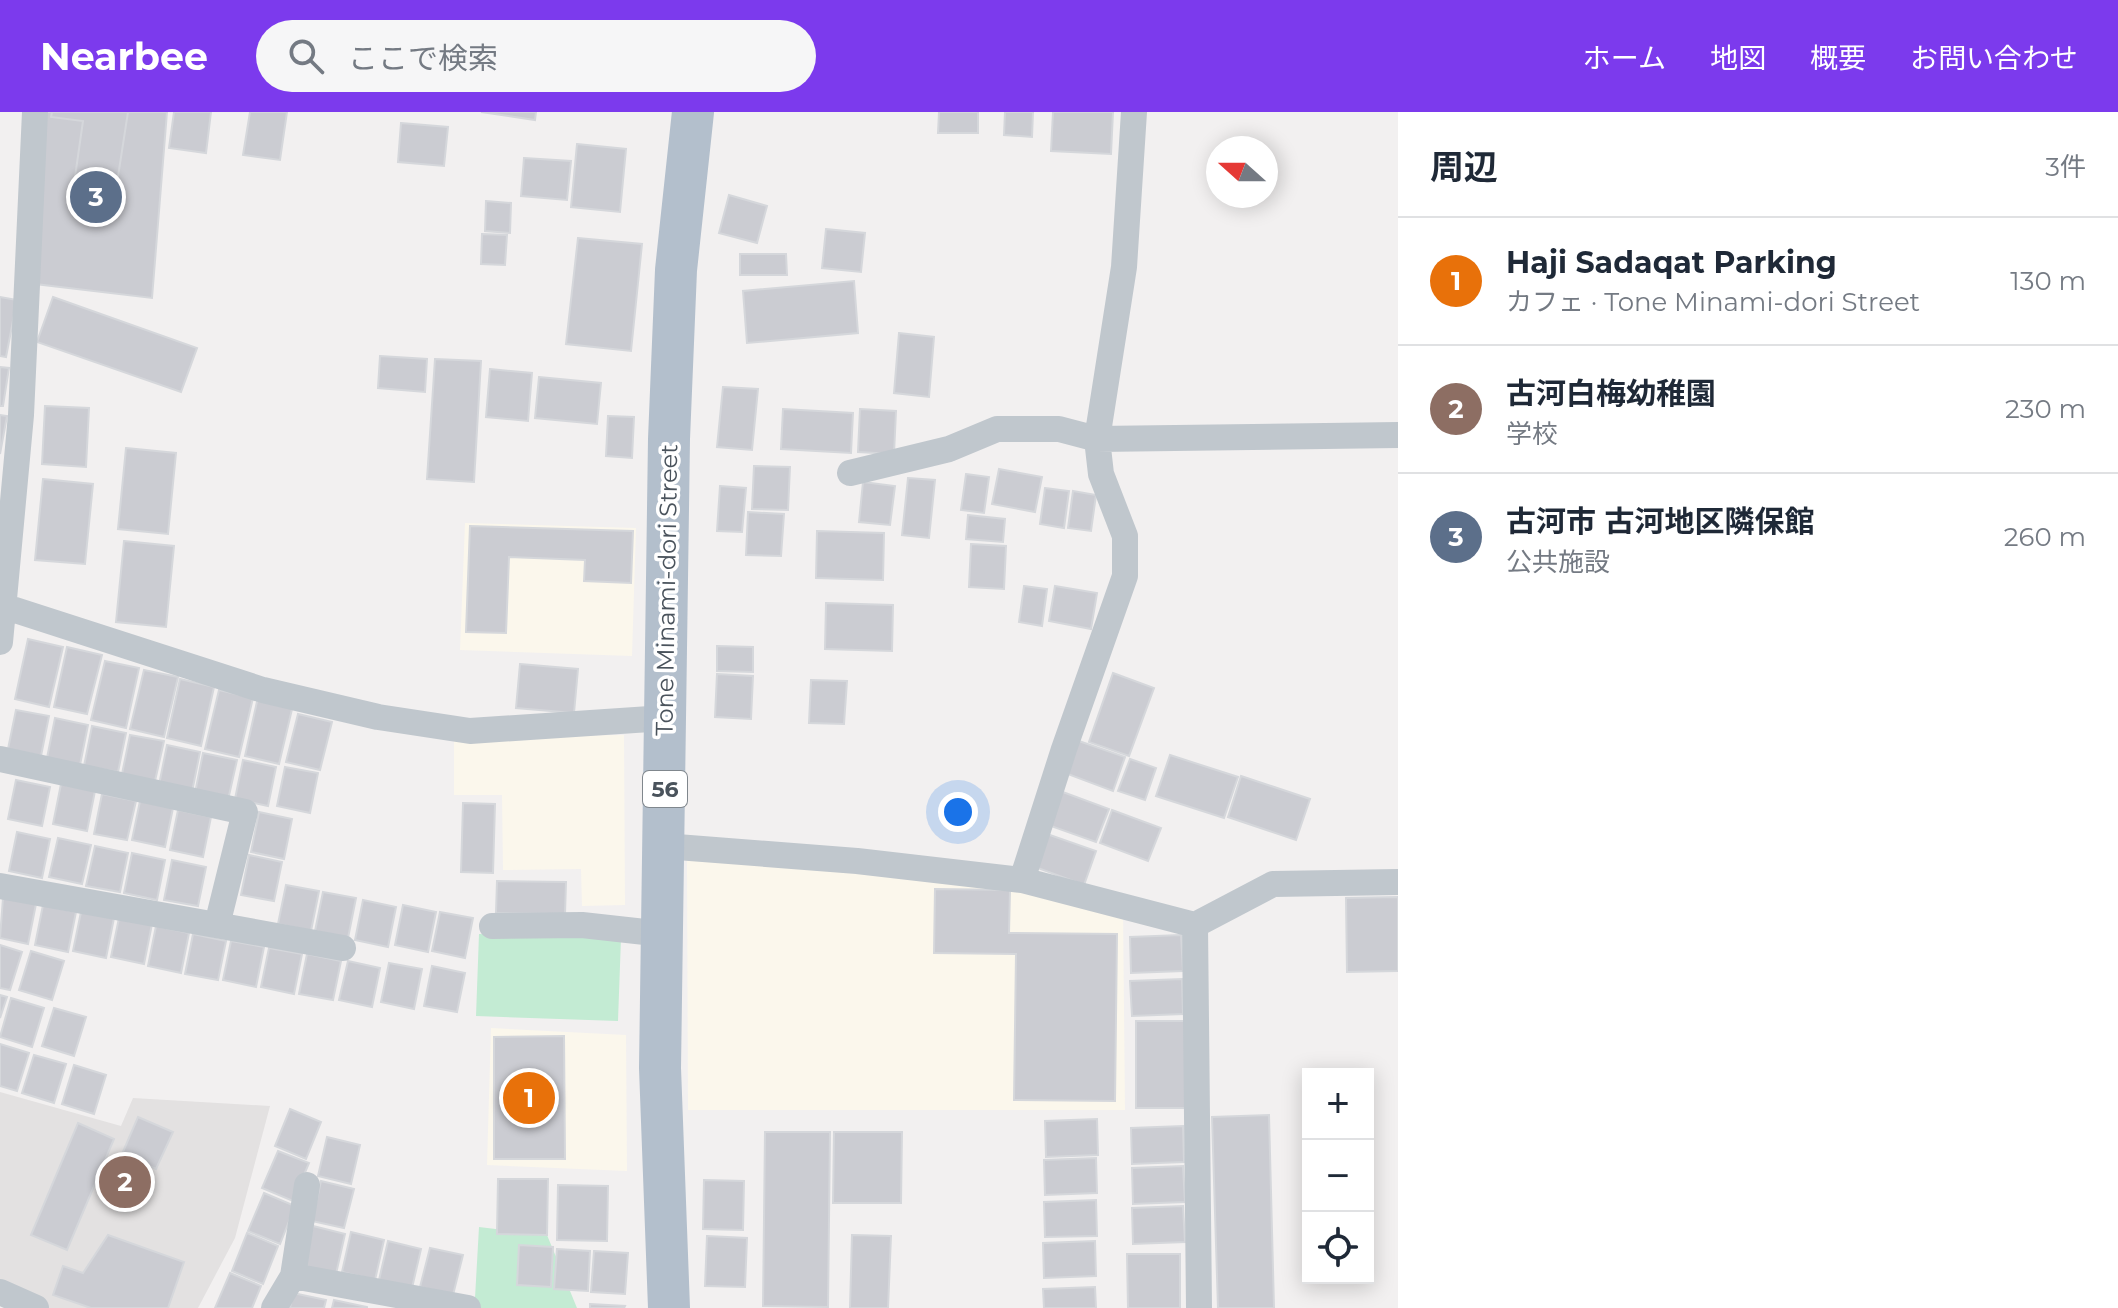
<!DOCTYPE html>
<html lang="ja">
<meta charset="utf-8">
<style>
:root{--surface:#fff;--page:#f6f6f7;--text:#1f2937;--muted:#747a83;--line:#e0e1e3;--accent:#7c3aed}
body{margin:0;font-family:Montserrat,"Noto Sans JP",sans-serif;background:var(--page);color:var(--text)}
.controls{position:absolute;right:24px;bottom:24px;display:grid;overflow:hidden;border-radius:0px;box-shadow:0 4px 20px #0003}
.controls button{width:72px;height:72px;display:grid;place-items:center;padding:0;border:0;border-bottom:2px solid var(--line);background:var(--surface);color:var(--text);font:40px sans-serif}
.compass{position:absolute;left:1206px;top:24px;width:72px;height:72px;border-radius:50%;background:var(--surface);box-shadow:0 4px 20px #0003;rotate:291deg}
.you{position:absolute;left:958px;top:700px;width:28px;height:28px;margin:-20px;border:6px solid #fff;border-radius:50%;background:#1a73e8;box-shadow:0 0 0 12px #1a73e833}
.badge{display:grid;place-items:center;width:52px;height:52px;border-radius:50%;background:var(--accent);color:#fff;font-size:26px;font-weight:700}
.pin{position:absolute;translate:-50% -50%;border:4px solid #fff;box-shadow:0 2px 8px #0006}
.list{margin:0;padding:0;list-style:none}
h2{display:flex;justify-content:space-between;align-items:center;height:104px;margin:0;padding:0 32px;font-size:34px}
h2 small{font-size:26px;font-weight:400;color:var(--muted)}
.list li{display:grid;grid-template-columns:52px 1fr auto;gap:24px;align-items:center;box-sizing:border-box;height:128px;padding:0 32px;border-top:2px solid var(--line)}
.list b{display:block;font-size:30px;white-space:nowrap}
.list p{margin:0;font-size:26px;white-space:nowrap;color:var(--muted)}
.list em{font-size:26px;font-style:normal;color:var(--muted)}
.icon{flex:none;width:44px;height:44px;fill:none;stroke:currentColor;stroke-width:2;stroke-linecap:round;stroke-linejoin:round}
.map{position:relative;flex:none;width:1398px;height:1196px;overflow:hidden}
header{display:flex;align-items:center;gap:48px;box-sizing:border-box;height:112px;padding:0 40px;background:var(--accent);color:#fff}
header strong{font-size:38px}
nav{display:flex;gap:44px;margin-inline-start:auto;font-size:28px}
.search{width:560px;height:72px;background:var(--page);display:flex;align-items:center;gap:20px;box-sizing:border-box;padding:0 28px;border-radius:44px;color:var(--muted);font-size:30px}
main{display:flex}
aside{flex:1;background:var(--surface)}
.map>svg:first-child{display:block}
.commercial{fill:#fbf7ec}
.education{fill:#e3e1e1}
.green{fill:#c3ebd3}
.building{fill:#cbccd2;stroke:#d5d7db;stroke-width:2}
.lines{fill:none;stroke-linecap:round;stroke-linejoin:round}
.street{stroke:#c0c7cd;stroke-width:26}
.primary{stroke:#b3bfcc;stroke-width:42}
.labels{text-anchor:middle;stroke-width:7;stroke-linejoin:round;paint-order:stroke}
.shield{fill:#fff;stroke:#80878d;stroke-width:2}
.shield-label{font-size:22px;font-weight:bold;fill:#4a535c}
.street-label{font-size:24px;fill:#4a535c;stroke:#fff}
</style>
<header>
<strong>Nearbee</strong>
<div class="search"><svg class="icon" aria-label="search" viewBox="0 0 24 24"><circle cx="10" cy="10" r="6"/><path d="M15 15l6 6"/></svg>ここで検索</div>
<nav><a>ホーム</a><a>地図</a><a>概要</a><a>お問い合わせ</a></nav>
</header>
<main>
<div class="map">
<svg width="1398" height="1196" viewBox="0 0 1398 1196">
<rect width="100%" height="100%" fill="#f2f0f0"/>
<path class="commercial" d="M465,411l171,5 -4,128 -172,-6z
M624,623l1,170 -43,1 -1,-37 -78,1 -1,-75h-48v-58z
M687,747l335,21 101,27 2,203h-437z
M491,916l135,7 1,136 -140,-6z"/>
<path class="education" d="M0,980l121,34 12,-28 137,8 -35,132 -37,70h-162l-36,-16z"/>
<path class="green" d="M479,822l142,4 -3,83 -142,-5z
M479,1115l68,8 30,73h-96l-6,-10z"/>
<path class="building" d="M35,0h132l-15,186 -125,-15z
M52,0h76l-11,71 -42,-6 8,-56 -32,-4z
M174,0h37l-5,41 -37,-5z
M250,0h37l-7,48 -37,-5z
M481,0h55l-1,8z
M939,0h39v21h-40z
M1005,0h28l-1,25 -28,-2z
M1053,0h60l-2,42 -60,-3z
M401,11l47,4 -4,39 -46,-4z
M577,32l49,5 -6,63 -49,-5z
M524,46l47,3 -4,39 -46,-4z
M729,83l38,11 -10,37 -38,-10z
M486,89l25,2 -1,30 -25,-2z
M826,117l39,4 -4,39 -39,-4z
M482,122l25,1 -2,30 -24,-1z
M578,126l64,6 -11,107 -65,-7z
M740,142h46l1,21h-47z
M854,169l4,52 -111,10 -4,-52z
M0,185l17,3 -11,57 -6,-1z
M53,185l144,51 -16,44 -144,-50z
M899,221l35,4 -5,60 -35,-4z
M380,244l47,3 -2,33 -47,-4z
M435,247l46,2 -7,121 -47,-3z
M0,255l9,1 -6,38h-3z
M490,257l42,4 -4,48 -42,-4z
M539,265l62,6 -4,41 -62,-6z
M723,275l35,2 -6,61 -35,-3z
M45,294l44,2 -3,59 -44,-3z
M783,297l70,4 -2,40 -70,-4z
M860,297l36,2 -2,43 -36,-2z
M0,303l7,1 -7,38z
M608,304l26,1 -2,41 -26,-2z
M126,336l50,5 -8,81 -50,-5z
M754,354l36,1 -2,43 -36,-1z
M999,357l43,8 -7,35 -43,-8z
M966,362l23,3 -5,36 -23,-3z
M908,366l27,2 -6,58 -27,-3z
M43,367l50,5 -8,80 -50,-4z
M863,370l32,4 -5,39 -31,-3z
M720,374l26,2 -4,44 -25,-1z
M1045,376l24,3 -5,37 -24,-4z
M1073,379l23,4 -5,36 -23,-3z
M748,400l36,2 -3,42 -35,-1z
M968,403l37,4 -2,23 -37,-3z
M470,414l163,5 -2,52 -47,-2 1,-21 -76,-3 -3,76 -40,-1z
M817,419l67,2 -1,47 -67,-2z
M124,429l50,5 -8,81 -50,-5z
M971,432l35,2 -2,43 -35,-2z
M1024,474l23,3 -5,37 -23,-4z
M1055,474l42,7 -6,36 -42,-8z
M826,491l67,2 -1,46 -67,-2z
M28,527l35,8 -14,60 -34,-8z
M717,534l36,1v25l-36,-1z
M67,535l35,8 -15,59 -33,-7z
M105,549l34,7 -13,60 -35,-8z
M520,552l58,5 -4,44 -58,-5z
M144,558l34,7 -14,60 -34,-8z
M1113,561l41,15 -25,68 -40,-14z
M717,562l36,2 -2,43 -36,-2z
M180,567l34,8 -13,59 -34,-8z
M811,568l36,1 -3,43 -35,-1z
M219,578l34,8 -14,59 -34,-8z
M258,585l35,8 -14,59 -34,-8z
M16,598l33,6 -8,40 -33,-7z
M298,602l34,8 -12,48 -34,-8z
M55,606l33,7 -8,40 -33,-7z
M92,614l34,7 -8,39 -34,-6z
M130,623l34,6 -9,40 -33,-7z
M1076,628l49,17 -12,34 -48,-18z
M167,633l33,7 -8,40 -33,-7z
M203,641l34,7 -9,40 -33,-7z
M1170,643l68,22 -14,41 -68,-22z
M1130,647l26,9 -11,32 -27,-9z
M243,648l33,7 -8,39 -33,-7z
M285,655l33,6 -8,40 -33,-7z
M1241,664l69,23 -14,41 -68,-23z
M16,668l34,7 -8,39 -34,-7z
M61,672l34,7 -8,40 -34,-7z
M1060,679l49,18 -13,33 -48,-17z
M102,682l34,7 -9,39 -33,-6z
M140,689l33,7 -8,39 -33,-7z
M463,691l32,1 -2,69 -32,-1z
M178,698l33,7 -8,40 -33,-7z
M1112,698l49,18 -13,33 -48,-18z
M259,700l33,7 -8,40 -33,-7z
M17,720l33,7 -8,39 -33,-7z
M1047,722l49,17 -12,34 -49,-18z
M58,726l33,7 -9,39 -33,-7z
M95,734l33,7 -8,39 -34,-6z
M132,741l33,7 -8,40 -33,-7z
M249,743l33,7 -8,39 -33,-6z
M172,748l34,7 -8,39 -34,-6z
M497,769l69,1 -1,32 -69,-1z
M286,773l33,6 -8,40 -33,-7z
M935,777l75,1 -1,43 108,1 -2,167 -101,-1 2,-146 -82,-1z
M323,780l33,6 -8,40 -33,-7z
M1398,785v74l-51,1 -1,-74z
M3,786l33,6 -8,40 -28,-6z
M363,788l33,7 -8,40 -33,-7z
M43,793l33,7 -8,40 -33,-7z
M403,793l33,7 -8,40 -33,-7z
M81,800l33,6 -8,40 -33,-7z
M440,800l33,6 -8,40 -33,-7z
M119,806l33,6 -8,40 -33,-7z
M156,814l33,7 -8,40 -33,-7z
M193,822l33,7 -8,39 -33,-6z
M1181,823l2,36 -52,2 -1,-36z
M231,829l33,6 -8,40 -33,-7z
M0,833l22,7 -12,38 -10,-2z
M269,836l33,6 -8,40 -33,-7z
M31,839l33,10 -12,39 -33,-10z
M307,842l34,7 -8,39 -34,-6z
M348,849l32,7 -8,39 -33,-7z
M389,851l33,6 -8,40 -33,-7z
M432,854l33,7 -8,39 -33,-6z
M1182,867l1,35 -51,2 -2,-35z
M0,883l7,2 -7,21z
M11,886l33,10 -12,39 -32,-10z
M54,896l32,9 -12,39 -32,-10z
M1136,909h49v87h-49z
M564,924l1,123h-71v-122z
M0,932l29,9 -12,38 -17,-5z
M34,943l32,9 -12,39 -32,-10z
M74,953l32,10 -12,39 -32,-10z
M290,997l31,13 -15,37 -31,-13z
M1269,1003l5,193h-56l-6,-191z
M138,1005l35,15 -17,37 -34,-15z
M1097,1007l1,36 -52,2 -1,-36z
M78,1011l36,16 -47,111 -36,-15z
M1183,1014l1,36 -52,2 -1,-36z
M765,1020h65l-2,175 -65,-1z
M834,1020h68l-1,71h-68z
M327,1025l33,8 -9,39 -33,-8z
M278,1039l31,12 -16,38 -31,-13z
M1096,1046l1,35 -52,2 -1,-35z
M1183,1054l2,36 -52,2 -1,-36z
M498,1067h50l-1,56 -50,-1z
M704,1068l40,1 -1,49 -40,-1z
M321,1069l33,8 -10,39 -32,-7z
M558,1073l50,1 -1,55 -50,-1z
M264,1081l31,13 -15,38 -32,-13z
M1096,1088l1,36 -52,1 -1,-35z
M1183,1094l2,36 -52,2 -1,-36z
M313,1114l32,8 -9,40 -33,-8z
M351,1120l33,8 -9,40 -33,-8z
M247,1121l31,13 -15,38 -31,-13z
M108,1123l76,27 -16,46h-77l-38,-13 10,-29 20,7z
M852,1123l39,1 -3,72h-38z
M707,1124l40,2 -2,49 -40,-1z
M388,1129l33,8 -9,39 -33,-8z
M1095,1129l1,35 -52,2 -1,-35z
M519,1133l34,2 -2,40 -34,-2z
M430,1136l33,7 -10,40 -33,-8z
M557,1137l33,2 -2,40 -34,-2z
M594,1139l34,2 -3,41 -34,-2z
M1127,1142h53v54h-52z
M230,1161l31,13 -9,22h-37z
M1095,1175l1,21h-52l-1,-19z
M293,1181l33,7 -2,8h-34z
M334,1188l33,7v1h-35z
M590,1192l35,2 -1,2h-34z"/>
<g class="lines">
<path class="street" d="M850,361l99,-24 48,-20h62l38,10 301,-4
M0,493l263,85 115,27 92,14 195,-13
M0,530l21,-227 14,-303
M0,647l245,53 -28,113
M664,734l193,15 165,19 173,45 78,-41 125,-2
M1022,768l42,-131 61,-173v-40l-24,-62 -4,-35 27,-172 10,-155
M0,774l343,62
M1195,813l4,383
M492,814l90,-1 81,9
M293,1164l175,32
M0,1180l36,16
M274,1196l19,-32 14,-91"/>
<path class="primary" d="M669,1196l-9,-240 9,-629 7,-169 17,-158"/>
</g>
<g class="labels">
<rect class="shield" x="643" y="659" width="44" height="36" rx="6"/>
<g class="shield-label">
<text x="665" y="685">56</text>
</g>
<g class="street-label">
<text transform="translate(667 478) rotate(-89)" y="8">Tone Minami-dori Street</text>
</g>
</g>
</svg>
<div class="controls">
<button>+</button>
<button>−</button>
<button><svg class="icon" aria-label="locate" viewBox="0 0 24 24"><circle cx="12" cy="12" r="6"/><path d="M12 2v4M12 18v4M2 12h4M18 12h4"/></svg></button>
</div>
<svg class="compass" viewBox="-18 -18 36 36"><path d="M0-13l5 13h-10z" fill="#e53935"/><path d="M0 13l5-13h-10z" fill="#747a83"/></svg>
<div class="you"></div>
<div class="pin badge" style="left:529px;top:986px;background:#e8710a">1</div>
<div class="pin badge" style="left:125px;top:1070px;background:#8d6e63">2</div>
<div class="pin badge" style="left:96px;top:85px;background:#5c6f8a">3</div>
</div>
<aside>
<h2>周辺<small>3件</small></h2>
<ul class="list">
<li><span class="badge" style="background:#e8710a">1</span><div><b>Haji Sadaqat Parking</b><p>カフェ · Tone Minami-dori Street</p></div><em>130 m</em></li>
<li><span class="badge" style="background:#8d6e63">2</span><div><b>古河白梅幼稚園</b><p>学校</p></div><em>230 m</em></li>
<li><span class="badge" style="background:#5c6f8a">3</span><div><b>古河市 古河地区隣保館</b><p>公共施設</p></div><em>260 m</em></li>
</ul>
</aside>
</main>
